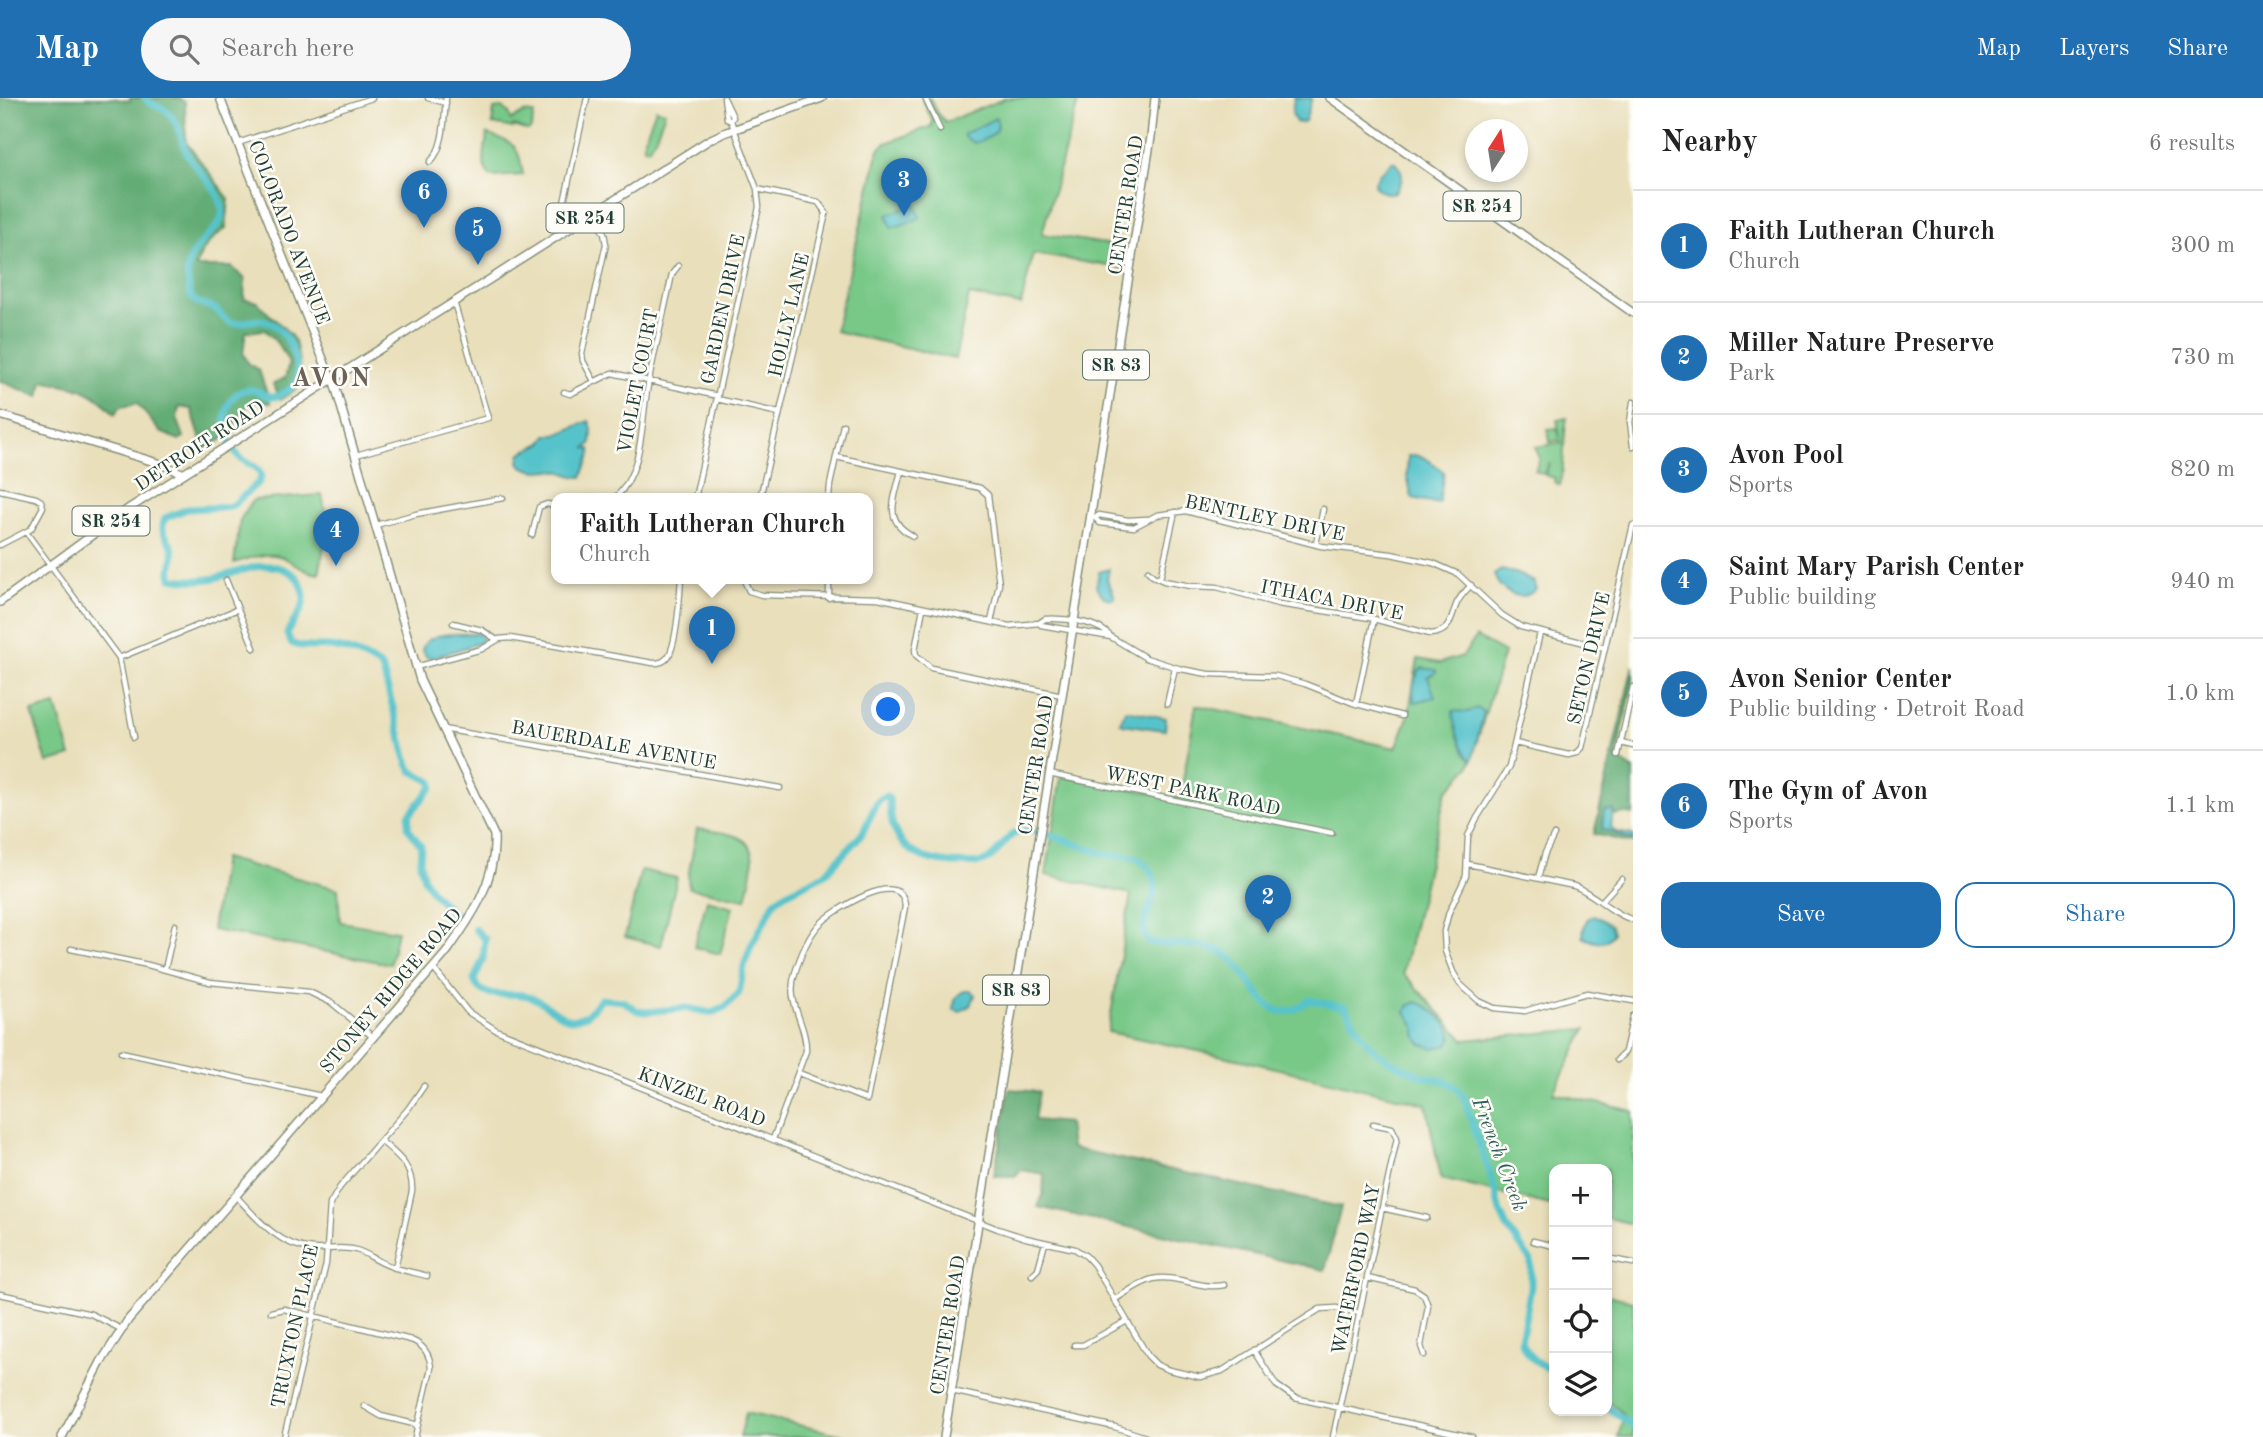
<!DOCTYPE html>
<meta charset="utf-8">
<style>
:root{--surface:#fff;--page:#f6f6f6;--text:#222;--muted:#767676;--line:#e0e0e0;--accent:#1f6fb2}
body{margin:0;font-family:"Old Standard TT",serif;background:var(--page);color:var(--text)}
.controls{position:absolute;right:21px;bottom:21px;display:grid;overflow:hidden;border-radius:14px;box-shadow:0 4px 10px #0003}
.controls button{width:63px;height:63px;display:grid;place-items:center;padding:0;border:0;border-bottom:2px solid var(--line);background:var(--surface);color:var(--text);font:35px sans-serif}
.compass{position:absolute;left:1465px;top:21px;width:63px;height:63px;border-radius:50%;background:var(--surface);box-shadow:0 4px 10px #0003;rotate:12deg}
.you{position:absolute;left:889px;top:612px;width:24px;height:24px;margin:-18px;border:5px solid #fff;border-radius:50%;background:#1a73e8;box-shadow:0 0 0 10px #1a73e833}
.badge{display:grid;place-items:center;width:46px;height:46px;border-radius:50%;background:var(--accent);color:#fff;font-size:23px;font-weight:700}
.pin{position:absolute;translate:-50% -58px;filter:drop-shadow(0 2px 4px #0008)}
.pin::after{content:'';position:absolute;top:37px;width:24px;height:21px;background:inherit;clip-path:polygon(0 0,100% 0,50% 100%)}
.popup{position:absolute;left:551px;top:395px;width:322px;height:91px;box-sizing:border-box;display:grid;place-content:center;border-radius:14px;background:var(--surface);filter:drop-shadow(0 2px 5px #0005);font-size:23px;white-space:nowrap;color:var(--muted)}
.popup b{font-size:26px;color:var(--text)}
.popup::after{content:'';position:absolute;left:50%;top:100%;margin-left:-14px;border:14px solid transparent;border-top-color:var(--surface)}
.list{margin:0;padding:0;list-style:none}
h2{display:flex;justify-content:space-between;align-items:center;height:91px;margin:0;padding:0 28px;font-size:30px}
h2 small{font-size:23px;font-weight:400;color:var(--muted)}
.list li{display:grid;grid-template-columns:46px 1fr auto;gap:21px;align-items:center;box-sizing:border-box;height:112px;padding:0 28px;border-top:2px solid var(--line)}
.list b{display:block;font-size:26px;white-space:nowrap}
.list p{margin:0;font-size:23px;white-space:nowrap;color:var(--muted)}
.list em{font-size:23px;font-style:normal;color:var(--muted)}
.actions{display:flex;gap:14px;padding:21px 28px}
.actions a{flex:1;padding:16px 0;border:2px solid var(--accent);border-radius:21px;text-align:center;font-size:24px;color:var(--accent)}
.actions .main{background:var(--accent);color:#fff}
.icon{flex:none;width:38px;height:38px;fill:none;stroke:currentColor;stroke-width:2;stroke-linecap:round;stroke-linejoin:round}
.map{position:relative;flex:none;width:1633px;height:1339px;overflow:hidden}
header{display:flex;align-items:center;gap:42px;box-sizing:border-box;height:98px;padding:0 35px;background:var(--accent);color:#fff}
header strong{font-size:33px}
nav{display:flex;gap:38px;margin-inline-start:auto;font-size:24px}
.search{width:490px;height:63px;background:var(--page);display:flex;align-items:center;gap:18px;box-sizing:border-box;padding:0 24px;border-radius:38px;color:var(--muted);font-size:26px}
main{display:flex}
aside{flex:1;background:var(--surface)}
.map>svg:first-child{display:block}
.green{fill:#78c888;stroke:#4c825e;stroke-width:2}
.forest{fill:#62ac74;stroke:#407454;stroke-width:2}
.water{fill:#56c3ca;stroke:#3a807f;stroke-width:2}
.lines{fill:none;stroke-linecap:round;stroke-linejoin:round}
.river{stroke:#56c3ca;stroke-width:7}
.street-casing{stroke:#848e78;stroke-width:7}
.secondary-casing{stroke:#848e78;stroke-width:10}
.primary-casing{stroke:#848e78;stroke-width:10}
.street{stroke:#fff;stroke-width:4.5}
.secondary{stroke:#fff;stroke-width:7}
.primary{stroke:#fff;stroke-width:7}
.labels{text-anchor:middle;stroke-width:5;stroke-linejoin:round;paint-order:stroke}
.shield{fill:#fdfcf7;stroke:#62766e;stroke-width:2}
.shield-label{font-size:18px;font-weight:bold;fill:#1f3d34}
.street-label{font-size:19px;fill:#1f3d34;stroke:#fdfcf7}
.water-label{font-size:21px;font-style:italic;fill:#2d5e5a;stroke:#fdfcf7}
.district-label{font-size:26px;font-weight:bold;letter-spacing:2px;fill:#6d6258;stroke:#fdfcf7}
</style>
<header>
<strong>Map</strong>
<div class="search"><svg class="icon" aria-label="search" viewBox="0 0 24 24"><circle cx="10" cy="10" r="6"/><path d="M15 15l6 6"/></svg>Search here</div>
<nav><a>Map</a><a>Layers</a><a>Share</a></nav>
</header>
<main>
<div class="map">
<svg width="1633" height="1339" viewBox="0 0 1633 1339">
<rect width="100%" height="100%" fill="#fdfcf7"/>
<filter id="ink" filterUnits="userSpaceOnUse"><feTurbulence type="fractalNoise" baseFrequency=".0143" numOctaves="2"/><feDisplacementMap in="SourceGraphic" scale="14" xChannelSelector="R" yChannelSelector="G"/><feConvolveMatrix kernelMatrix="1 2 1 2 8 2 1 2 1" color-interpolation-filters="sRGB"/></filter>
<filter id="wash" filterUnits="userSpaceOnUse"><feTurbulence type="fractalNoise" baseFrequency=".00686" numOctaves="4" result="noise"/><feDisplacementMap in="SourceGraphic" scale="28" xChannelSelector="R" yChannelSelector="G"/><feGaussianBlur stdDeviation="1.57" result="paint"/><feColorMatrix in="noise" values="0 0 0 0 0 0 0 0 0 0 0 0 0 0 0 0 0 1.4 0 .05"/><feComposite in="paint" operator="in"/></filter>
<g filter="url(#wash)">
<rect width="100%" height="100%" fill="#e9dfbb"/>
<path class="green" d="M922,0h8l8,17 8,7 60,-24h73l-37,136 89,14 -3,21 -95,-15 -12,51 -52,-10 -14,64 -120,-28 44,-182 7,-6 46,-17v-6z
M502,10l7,5 2,8c9,-6 12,-11 23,-7l-3,15 -3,2 -15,-5v2l-21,-4 2,-15z
M656,11l9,3 -9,24 -8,13 -4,-2v-7z
M487,36c30,11 31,10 36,41l-32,2c-12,-9 -5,-29 -4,-43z
M1567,320c-5,23 -1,45 -7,67l-6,-3 1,-4 -10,-3 5,-13 -6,12 -9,-3 5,-13 -5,-11 26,-4 -1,-3 -10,2 -2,-13 9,-1 3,10 -3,-18z
M322,397l6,29 1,16 -4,1 -6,33c-16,-3 -18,-6 -31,-14 -17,-11 -37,-2 -54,3l6,-43 13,-20z
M1476,539l28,16 -35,114 -23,25 -43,181 61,67 122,-11 -33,64 80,18v113l-26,-6v-49h-53v37l-113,-27 -15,-75 -180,-43 -138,-29 23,-138 -85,-19 15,-99 119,22 16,-93 200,43 12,-31 10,-58 22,4 23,-7z
M56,607l15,51 -24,7 -15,-51z
M697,731c59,6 63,15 49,70l-57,-11 -1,-11z
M223,760l115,31 2,33 57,9 -7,33 -178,-34z
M641,772l36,8 -16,68 -36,-9z
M707,802l26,7 -13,47 -26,-7z
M1607,1197l26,6v136h-15l6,-23 -17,-14z
M746,1315l105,24h-111z"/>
<path class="forest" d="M0,0h111l19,3v-3h48l7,4 1,40 43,57 -3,29c-15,11 -25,21 -30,39h36l13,12 -1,20 14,3c10,14 27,24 36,38 4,6 6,35 9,45l-22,14 -8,-15 12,-6 4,-15c-6,-13 -13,-23 -24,-33l-19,2 -3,21 5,10 11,7 11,33 -19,-2 -16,21 -1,11 -30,16 -13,-40 -12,-2 -2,11 7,19 -5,3 -19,-8 -23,-29 -16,3 -6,8c-23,-25 -38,-28 -72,-33l-4,16 -39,-16z
M1633,567v18l-17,75 17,11v46l-8,-2 -11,2 -1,-5 -11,7v12l31,11v3l-39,-9z
M1009,991l30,3 -5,28 34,3 3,25 270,59 -16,63 -287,-63 5,-13 1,-20 -23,-4 -6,6h-21z"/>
<path class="water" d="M1294,0h18l-7,23 -4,2 -5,-1 -4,-9z
M996,20c6,16 -9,21 -22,25l-10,-6v-3z
M1392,64h4c9,12 7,19 -1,30 -9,3 -17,0 -21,-8l5,-10z
M915,106l5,14 -28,10 -5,-13z
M589,323l3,8 -1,15 -5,4 4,1 1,4 -9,24c-10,0 -15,-4 -24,-6 -13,-3 -19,4 -36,-5l-3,-4 2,-9 21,-10 5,-8h9z
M1414,357l11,3 19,14 -5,32 -27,-6 -5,-22 1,-20z
M1109,471l-2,10 8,18 -3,2 -8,-2 -8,-10 3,-15z
M1501,472l14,3 19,9 2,7c-15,15 -36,3 -42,-14z
M475,535l6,2 1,7 -50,16 -5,-1 -5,-7c4,-20 37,-15 53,-17z
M1422,570l14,2v2l-8,5 7,20 -20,5c-5,-8 0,-29 7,-34z
M1477,610l7,4 -12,49c-11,-10 -19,-36 -19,-50l15,1z
M1126,612l40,8 -1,12 -42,-6 -3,-2z
M1607,712h6l-2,18 5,4 17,3v5l-31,-11 2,-18z
M1594,817l17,11 2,7c-7,13 -18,10 -30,4 0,-8 2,-20 11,-22z
M965,893h6l4,4 -4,10 -11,7 -6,-2c0,-11 2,-15 11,-19z
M1416,904c13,3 33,21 36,34l-4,9 -15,3 -12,-4 -4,-6 -2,-11 -9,-15 2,-6z"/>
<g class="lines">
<path class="river" d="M145,0c7,9 14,7 22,13 13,12 13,28 20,43 10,18 31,32 35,53 6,26 -40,34 -34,74 1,4 1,11 3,15 4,8 15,9 23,12 6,4 9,11 16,14 10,4 21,-3 31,-2 24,3 35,35 37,55 1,6 -3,9 -7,13 -5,3 -13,10 -19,9 -5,0 -10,-4 -15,-6 -21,-6 -32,13 -32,31 0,13 8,31 18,38 8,6 16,5 18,17l-2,5 -26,23 -7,2 -39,2 -22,9c-7,17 5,19 8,32 2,9 -4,19 -2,28 13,3 25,3 38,1 29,-4 57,-25 85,-4 6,5 11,16 10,25 -1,13 -13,22 -17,34l4,9c13,6 26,3 40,4 16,2 35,10 49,19l3,5 25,93 4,7 20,11v5l-23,28 -1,13 13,18 -1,17 4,16 10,15 27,27
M475,831l10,10 -2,20 -9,21c7,21 32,12 49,15 18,2 31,20 49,25l15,-5 14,-16 22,2 15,10 7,1 42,-4 25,5 13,-6 14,-14 5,-27 7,-20 24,-45 10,-7 40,-20 37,-40 14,-30 3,-4 7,-4 3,3c2,9 1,18 4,27 9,27 33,35 59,37 12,0 27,3 37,-4 12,-8 17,-25 32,-28 19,-4 66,19 88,24 12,2 25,-2 35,8 30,28 -13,55 4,79 23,4 50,0 71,9 35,14 44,89 90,49l36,7c11,17 19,37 36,48 12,8 27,15 39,20 19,7 29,1 43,21l29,84 8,32 7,15 24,34v25l-10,55c5,16 19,23 33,31
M1607,1309l26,19"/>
</g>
</g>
<g filter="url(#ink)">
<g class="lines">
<defs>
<path id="street" d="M428,0l18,5
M724,0l3,21 4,2 2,-4 -9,-19
M925,0l15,32
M238,45l134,-45
M430,64c15,-14 14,-45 16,-64
M757,91l61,13 8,11 -66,285
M593,117l11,18 2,11 -24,109 1,8 11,20
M568,131l-6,-10v-7l25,-114
M564,294l6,2 42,-21 106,23
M717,301l62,14
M1633,304l-3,20 3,24
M356,357l132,-37 -34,-116
M836,359l144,31 8,7 11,89 -8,38
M901,373c-6,28 -19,49 12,65
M0,392l36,8 5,3 2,6 -12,22 -31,16
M615,400c28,-26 26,-72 32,-107 7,-39 17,-78 25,-117l6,-8
M695,400l64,-291 -2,-18 -26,-68
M829,400l1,-13 13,-60
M1147,421l-19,1 -29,-5 -4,3 5,5 34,4 23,-12 29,-4 135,35 70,8 42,9 25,11 44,41 19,12 84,21
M376,427l40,-11 87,-16
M26,434l93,126 15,79
M532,437l7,-28 8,-3 9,2
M1316,446l7,-35
M1148,473l5,5 11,5 27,5 26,1 61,17 92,14 60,16c21,-1 20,-15 27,-31 3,-7 9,-12 14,-18
M743,480l6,13 13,4 116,3 131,28 30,-3
M1160,481l15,-67
M226,482l28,68
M829,500v-20
M923,510l-8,42 1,5 15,13 131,27
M1045,521c19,-1 53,2 66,18l-70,-12 -2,-2z
M453,525l29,7 15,10
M1540,535l-31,134 -32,51 -9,18 -2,40 -17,36 -5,19 1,20 8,21 7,12 19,17 15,7 31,3 62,-18 46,8
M1111,539l35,21 35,11 27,5 68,2 29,8 48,19 49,13
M119,560l119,-49
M416,569l66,-18 17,-10 11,-1 143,25c7,0 11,-1 15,-6 9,-13 12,-62 13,-79
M1167,606l8,-36
M1356,606l18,-85
M443,631l337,59
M1515,645l54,12 8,-2 5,-5 51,-223
M1621,645l12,3
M1618,657l15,-68
M1049,676l283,59
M1468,766l106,22c22,8 36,27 59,34
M1538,780l7,-25 9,-18
M1601,804l21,-23
M71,851l77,16 62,17 99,10 23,11 41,34
M433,870l35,44 28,18 502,199 28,9 49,11 11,7 8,9 54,91 9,9 12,5 31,7 22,-6 98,-62 16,-1 24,5
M165,871l10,-44
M121,954l200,44
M1617,962l8,-8 8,-36
M773,1041l33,-88c1,-28 -21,-48 -11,-78 5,-16 12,-35 24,-48 12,-13 85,-61 86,-18l-38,193 -68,-27
M381,1043c17,15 32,25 31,50l-17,77
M236,1098c20,22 44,51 77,53 15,1 29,-3 43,1 11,3 19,10 29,14 13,6 28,8 42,12
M1382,1110l45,10
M1533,1143l21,5
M1607,1160l26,5
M1032,1177l6,-6 7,-26
M1367,1180l48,11 9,6 4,11 -7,40 3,9
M0,1196l91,20 30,15
M1114,1202c12,-7 26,-18 39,-21 24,-5 47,11 71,6
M271,1214l13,-3 127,31c13,5 19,15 20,28l-16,69
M1074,1247h9l44,-24
M1254,1252l22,35 19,13 177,39
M952,1293l163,36 31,10
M364,1308l17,10 37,9
M284,1339l42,-173 4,-60 10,-17 68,-78 16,-23
M1333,1339l64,-299 -5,-10 -19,-4"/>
<path id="secondary" d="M0,317l158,48 24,10
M62,1339l39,-75 27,-42 318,-367c25,-35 51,-72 48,-118l-74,-155 -86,-298 -7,-13 -107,-271"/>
<path id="primary" d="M1330,0l303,215
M0,504l128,-93 581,-369 15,-7 98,-35
M944,1339l207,-1300 4,-39"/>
</defs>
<use href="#street" class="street-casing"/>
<use href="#secondary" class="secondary-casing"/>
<use href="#primary" class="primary-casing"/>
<use href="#street" class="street"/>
<use href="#secondary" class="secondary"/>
<use href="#primary" class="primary"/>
</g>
</g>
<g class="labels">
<g class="shield">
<rect x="1443.5" y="93.5" width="77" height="29" rx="5"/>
<rect x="546.5" y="105.5" width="77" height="29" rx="5"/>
<rect x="1083" y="252.5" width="66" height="29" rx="5"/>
<rect x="72.5" y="408.5" width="77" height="29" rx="5"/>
<rect x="983" y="877.5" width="66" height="29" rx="5"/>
</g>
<g class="shield-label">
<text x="1482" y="114">SR 254</text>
<text x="585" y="126">SR 254</text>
<text x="1116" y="273">SR 83</text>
<text x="111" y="429">SR 254</text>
<text x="1016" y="898">SR 83</text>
</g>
<g class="street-label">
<text transform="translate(1125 107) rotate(-81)" y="7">CENTER ROAD</text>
<text transform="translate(290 134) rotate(69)" y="7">COLORADO AVENUE</text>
<text transform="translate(722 211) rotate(-78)" y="7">GARDEN DRIVE</text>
<text transform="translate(788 217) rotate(-77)" y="7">HOLLY LANE</text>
<text transform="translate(637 283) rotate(-79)" y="7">VIOLET COURT</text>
<text transform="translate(199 347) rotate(-33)" y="7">DETROIT ROAD</text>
<text transform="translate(1265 419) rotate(12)" y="7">BENTLEY DRIVE</text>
<text transform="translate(1332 501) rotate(11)" y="7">ITHACA DRIVE</text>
<text transform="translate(1588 560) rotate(-77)" y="7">SETON DRIVE</text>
<text transform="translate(614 646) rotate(10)" y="7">BAUERDALE AVENUE</text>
<text transform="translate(1035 667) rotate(-81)" y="7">CENTER ROAD</text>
<text transform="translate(1193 692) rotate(12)" y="7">WEST PARK ROAD</text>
<text transform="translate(390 892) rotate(-50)" y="7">STONEY RIDGE ROAD</text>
<text transform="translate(702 998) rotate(21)" y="7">KINZEL ROAD</text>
<text transform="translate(1355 1171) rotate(-78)" y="7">WATERFORD WAY</text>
<text transform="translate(947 1227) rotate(-81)" y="7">CENTER ROAD</text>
<text transform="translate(294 1228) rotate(-78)" y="7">TRUXTON PLACE</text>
</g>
<g class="water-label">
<text transform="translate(1500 1056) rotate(69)" y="7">French Creek</text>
</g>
<g class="district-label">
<text x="332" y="288">AVON</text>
</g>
</g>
</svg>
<div class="controls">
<button>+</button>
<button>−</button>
<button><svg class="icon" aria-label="locate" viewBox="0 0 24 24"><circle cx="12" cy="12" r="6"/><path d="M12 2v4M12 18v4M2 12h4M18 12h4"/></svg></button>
<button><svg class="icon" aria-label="layers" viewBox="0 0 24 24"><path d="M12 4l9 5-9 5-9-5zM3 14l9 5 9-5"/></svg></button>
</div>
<svg class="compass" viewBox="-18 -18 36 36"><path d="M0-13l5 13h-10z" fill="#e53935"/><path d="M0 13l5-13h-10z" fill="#767676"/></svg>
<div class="you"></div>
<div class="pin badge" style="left:712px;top:566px">1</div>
<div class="popup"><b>Faith Lutheran Church</b>Church</div>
<div class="pin badge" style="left:1268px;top:835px">2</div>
<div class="pin badge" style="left:904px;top:118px">3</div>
<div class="pin badge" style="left:336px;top:468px">4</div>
<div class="pin badge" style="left:478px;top:167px">5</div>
<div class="pin badge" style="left:424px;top:130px">6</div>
</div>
<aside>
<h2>Nearby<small>6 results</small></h2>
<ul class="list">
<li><span class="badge">1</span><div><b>Faith Lutheran Church</b><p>Church</p></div><em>300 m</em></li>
<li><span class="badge">2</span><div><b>Miller Nature Preserve</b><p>Park</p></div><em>730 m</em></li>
<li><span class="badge">3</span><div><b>Avon Pool</b><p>Sports</p></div><em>820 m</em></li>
<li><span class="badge">4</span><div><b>Saint Mary Parish Center</b><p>Public building</p></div><em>940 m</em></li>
<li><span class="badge">5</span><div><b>Avon Senior Center</b><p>Public building · Detroit Road</p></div><em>1.0 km</em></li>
<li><span class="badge">6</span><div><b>The Gym of Avon</b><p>Sports</p></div><em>1.1 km</em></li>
</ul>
<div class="actions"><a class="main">Save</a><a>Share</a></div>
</aside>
</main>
